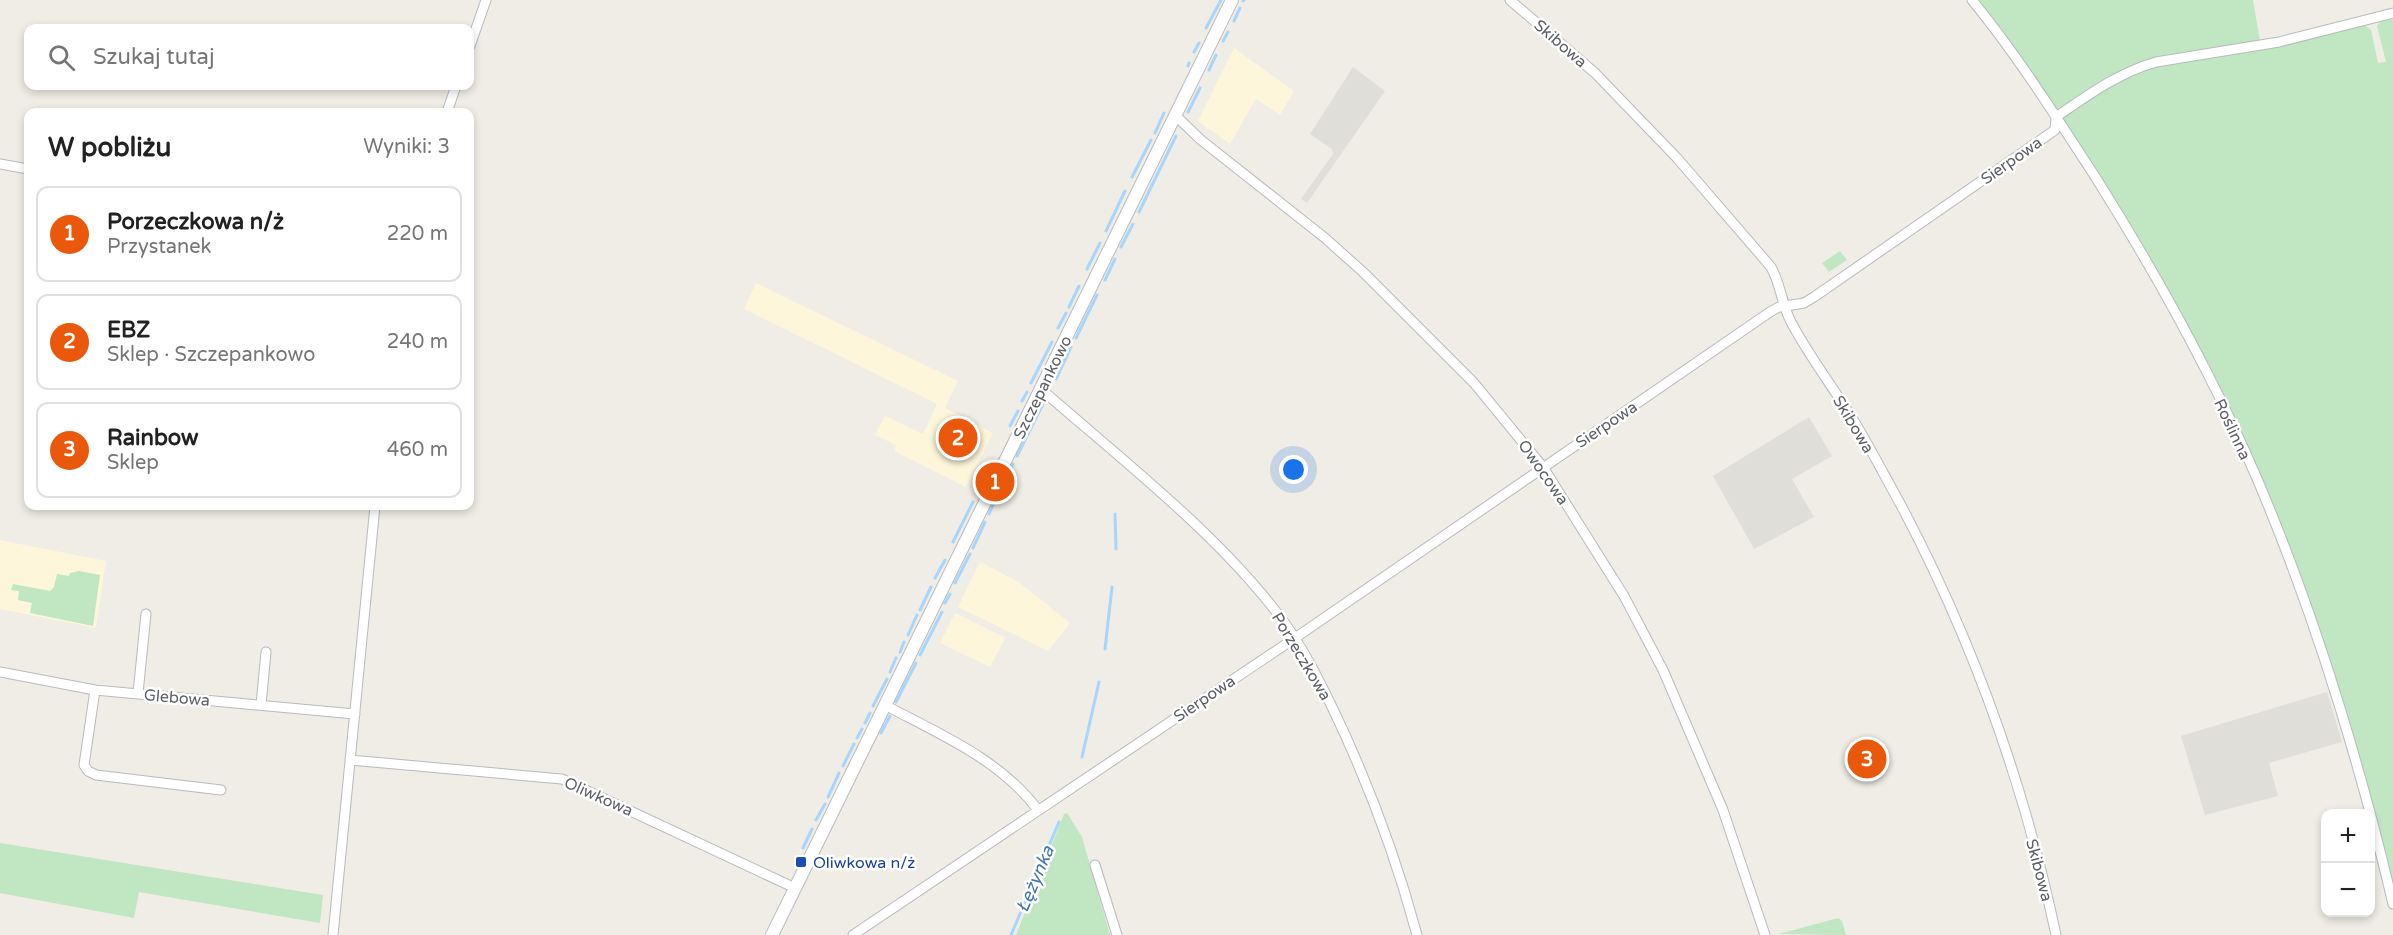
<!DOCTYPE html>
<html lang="pl">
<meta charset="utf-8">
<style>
:root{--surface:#fff;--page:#f6f6f6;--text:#222;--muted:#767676;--line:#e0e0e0;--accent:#ea580c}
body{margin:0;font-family:"Varela Round",sans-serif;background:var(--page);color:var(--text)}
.controls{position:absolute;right:18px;bottom:18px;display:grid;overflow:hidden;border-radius:12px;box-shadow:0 3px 9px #0003}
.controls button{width:54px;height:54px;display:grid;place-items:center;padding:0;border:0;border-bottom:2px solid var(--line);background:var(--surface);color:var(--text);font:30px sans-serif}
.you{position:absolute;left:1294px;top:470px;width:21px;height:21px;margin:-15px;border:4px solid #fff;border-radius:50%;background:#1a73e8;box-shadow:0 0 0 9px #1a73e833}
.badge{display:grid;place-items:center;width:39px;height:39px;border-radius:50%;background:var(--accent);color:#fff;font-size:20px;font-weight:700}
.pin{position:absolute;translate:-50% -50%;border:3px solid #fff;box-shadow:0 2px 6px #0006}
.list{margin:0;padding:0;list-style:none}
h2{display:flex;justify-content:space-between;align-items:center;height:78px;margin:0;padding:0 24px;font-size:26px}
h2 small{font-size:20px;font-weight:400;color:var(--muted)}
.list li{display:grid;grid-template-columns:39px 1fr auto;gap:18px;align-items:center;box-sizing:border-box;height:96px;margin:0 12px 12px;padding:0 12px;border:2px solid var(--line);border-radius:12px}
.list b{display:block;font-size:22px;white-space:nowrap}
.list p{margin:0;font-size:20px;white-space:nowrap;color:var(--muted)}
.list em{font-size:20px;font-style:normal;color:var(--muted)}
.icon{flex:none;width:33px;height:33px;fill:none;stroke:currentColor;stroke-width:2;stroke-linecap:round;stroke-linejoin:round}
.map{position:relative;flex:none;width:2393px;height:935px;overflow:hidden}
.search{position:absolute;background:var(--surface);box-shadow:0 3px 9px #0003;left:24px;top:24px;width:450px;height:66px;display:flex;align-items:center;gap:15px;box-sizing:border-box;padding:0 21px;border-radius:12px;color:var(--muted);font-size:22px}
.panel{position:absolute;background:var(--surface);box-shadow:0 3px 9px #0003;left:24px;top:108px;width:450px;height:402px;border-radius:12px}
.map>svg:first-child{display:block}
.commercial{fill:#fdf6db}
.industrial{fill:#e0ded9}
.green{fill:#c1e6c2}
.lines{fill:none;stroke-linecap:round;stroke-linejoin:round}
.stream{stroke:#a6d6fe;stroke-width:3}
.minor-casing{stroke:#b7babe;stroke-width:11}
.tertiary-casing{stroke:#b7babe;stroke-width:14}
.minor{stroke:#fff;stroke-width:9}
.tertiary{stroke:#fff;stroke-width:12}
.transit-dot{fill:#1a4fb4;stroke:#fff;stroke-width:2}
.labels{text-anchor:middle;stroke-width:5;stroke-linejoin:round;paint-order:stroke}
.street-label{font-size:16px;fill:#5c6065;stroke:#fff}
.transit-label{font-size:16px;fill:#164399;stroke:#fff;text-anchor:start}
.water-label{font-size:18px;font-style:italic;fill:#4276b0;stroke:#fff}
</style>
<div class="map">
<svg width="2393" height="935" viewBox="0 0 2393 935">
<rect width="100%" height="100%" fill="#efede5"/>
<path class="commercial" d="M1234,48l60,43 -14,24 -24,-16 -26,45 -32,-23z
M756,283l202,98 -13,27 48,25 -27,54 -72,-36 2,-6 -21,-10 10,-19 38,18 14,-30 -193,-95z
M0,540l106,21 -10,67 -96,-19z
M980,562l39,20 51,41 -22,28 -90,-44z
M955,613l50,25 -15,29 -50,-24z"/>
<path class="industrial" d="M1353,67l32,24 -78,112 -6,-4 32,-45 -1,-5 -22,-15z
M1809,417l23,39 -40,23 22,38 -60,32 -41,-73z
M2327,692l15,50 -73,21 9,33 -73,19 -24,-79z"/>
<path class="green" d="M1977,0h276l7,41 -95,15 -32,10 -76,46z
M2390,19l3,1v871l-37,-143 -125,-333 -172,-298 75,-44 33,-10 196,-39 8,6 7,33 8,-1 -9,-36 3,-4z
M1840,251l7,9 -18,12 -7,-9z
M79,571l21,4 -7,51 -63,-13 2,-10 -14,-3 1,-9 -8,-1 2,-6 37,7 4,-4 3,-13 12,2 1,-3z
M1067,813l15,24 28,98h-94l48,-121z
M0,843l323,52 -3,28 -181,-31 -5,26 -134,-25z
M1838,918l4,3 4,14 -67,-1z"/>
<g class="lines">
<path class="stream" d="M1243,1l1,-1
M1234,21l6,-13
M1206,28l15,-28
M1223,41l5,-9
M1194,52l5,-9
M1188,66l1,-3
M1209,70l7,-15
M1188,112l12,-24
M1155,133l9,-20
M1132,177l19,-37
M1139,212l37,-76
M1106,231l19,-40
M1121,247l12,-23
M1087,269l13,-26
M1105,280l10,-21
M1069,307l10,-21
M1058,328l8,-15
M1076,338l21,-43
M1056,379l15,-32
M1031,383l21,-41
M1022,401l5,-9
M1010,426l8,-15
M1017,456l26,-52
M1001,491l12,-27
M989,514l7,-16
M1115,514l1,35
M953,542l20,-40
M973,548l12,-26
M935,578l10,-18
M955,583l15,-29
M945,603l5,-9
M920,610l11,-23
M908,635l9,-20
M1105,649l7,-62
M900,652l4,-10
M920,655l22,-43
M890,672l6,-14
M896,702l20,-39
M873,706l14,-27
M865,723l5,-10
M881,733l9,-17
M857,738l5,-9
M1082,757l17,-75
M843,766l11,-22
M828,797l11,-24
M816,820l9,-16
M803,848l9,-19
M1011,935l48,-113"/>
<defs>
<path id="minor" d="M1510,0l85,73 82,85 94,109c10,18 11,38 20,55 19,36 45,69 66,104 16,27 31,56 46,83 70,133 122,279 153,426
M1972,0c45,55 85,118 124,178 61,97 117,198 162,303 58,137 101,279 135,423
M470,46l16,-46
M447,112l9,-26
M1175,115l26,25 124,98 38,34 111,111 69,84 81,129 39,74 60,140 42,125
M0,164l28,5
M1041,389c80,70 177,145 240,229 21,28 37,60 52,91 35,73 63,148 84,226
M0,672l95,18 260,24
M95,690l-11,75 4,6 8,4 125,15
M138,693l8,-79
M261,705l5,-53
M885,705c54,29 115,54 153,105
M350,760l212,19 233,109
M1095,865l22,70
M333,935l42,-429
M853,935l442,-297 475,-326 9,-5 25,-4 10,-6 241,-167 1,-13c32,-22 62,-44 100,-55l123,-20 114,-29"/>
<path id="tertiary" d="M772,935l460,-935"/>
</defs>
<use href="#minor" class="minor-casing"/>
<use href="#tertiary" class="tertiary-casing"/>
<use href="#minor" class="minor"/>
<use href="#tertiary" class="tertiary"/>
</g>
<rect class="transit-dot" x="795" y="856" width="12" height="12" rx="3"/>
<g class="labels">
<g class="street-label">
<text transform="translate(1561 43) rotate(41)" y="6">Skibowa</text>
<text transform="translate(2011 160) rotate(-35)" y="6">Sierpowa</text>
<text transform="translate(1042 387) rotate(-64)" y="6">Szczepankowo</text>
<text transform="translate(1606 424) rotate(-34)" y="6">Sierpowa</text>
<text transform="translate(1854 424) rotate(59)" y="6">Skibowa</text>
<text transform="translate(2233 429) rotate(65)" y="6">Roślinna</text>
<text transform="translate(1544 472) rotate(55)" y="6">Owocowa</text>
<text transform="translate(1302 656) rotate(59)" y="6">Porzeczkowa</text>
<text transform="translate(177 697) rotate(5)" y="6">Glebowa</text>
<text transform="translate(1204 698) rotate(-34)" y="6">Sierpowa</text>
<text transform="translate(599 796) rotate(24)" y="6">Oliwkowa</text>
<text transform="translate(2040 870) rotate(75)" y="6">Skibowa</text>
</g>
<g class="transit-label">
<text x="813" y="868">Oliwkowa n/ż</text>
</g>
<g class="water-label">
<text transform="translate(1035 879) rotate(-67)" y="6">Łężynka</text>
</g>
</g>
</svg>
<div class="controls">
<button>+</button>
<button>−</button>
</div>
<div class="you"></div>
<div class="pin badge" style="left:995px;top:482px">1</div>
<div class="pin badge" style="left:958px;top:438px">2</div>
<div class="pin badge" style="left:1867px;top:759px">3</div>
<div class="search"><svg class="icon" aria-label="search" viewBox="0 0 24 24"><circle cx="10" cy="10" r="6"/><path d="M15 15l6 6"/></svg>Szukaj tutaj</div>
<section class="panel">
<h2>W pobliżu<small>Wyniki: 3</small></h2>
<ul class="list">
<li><span class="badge">1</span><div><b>Porzeczkowa n/ż</b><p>Przystanek</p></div><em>220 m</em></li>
<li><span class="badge">2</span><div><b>EBZ</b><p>Sklep · Szczepankowo</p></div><em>240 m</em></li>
<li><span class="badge">3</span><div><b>Rainbow</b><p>Sklep</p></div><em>460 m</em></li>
</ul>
</section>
</div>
